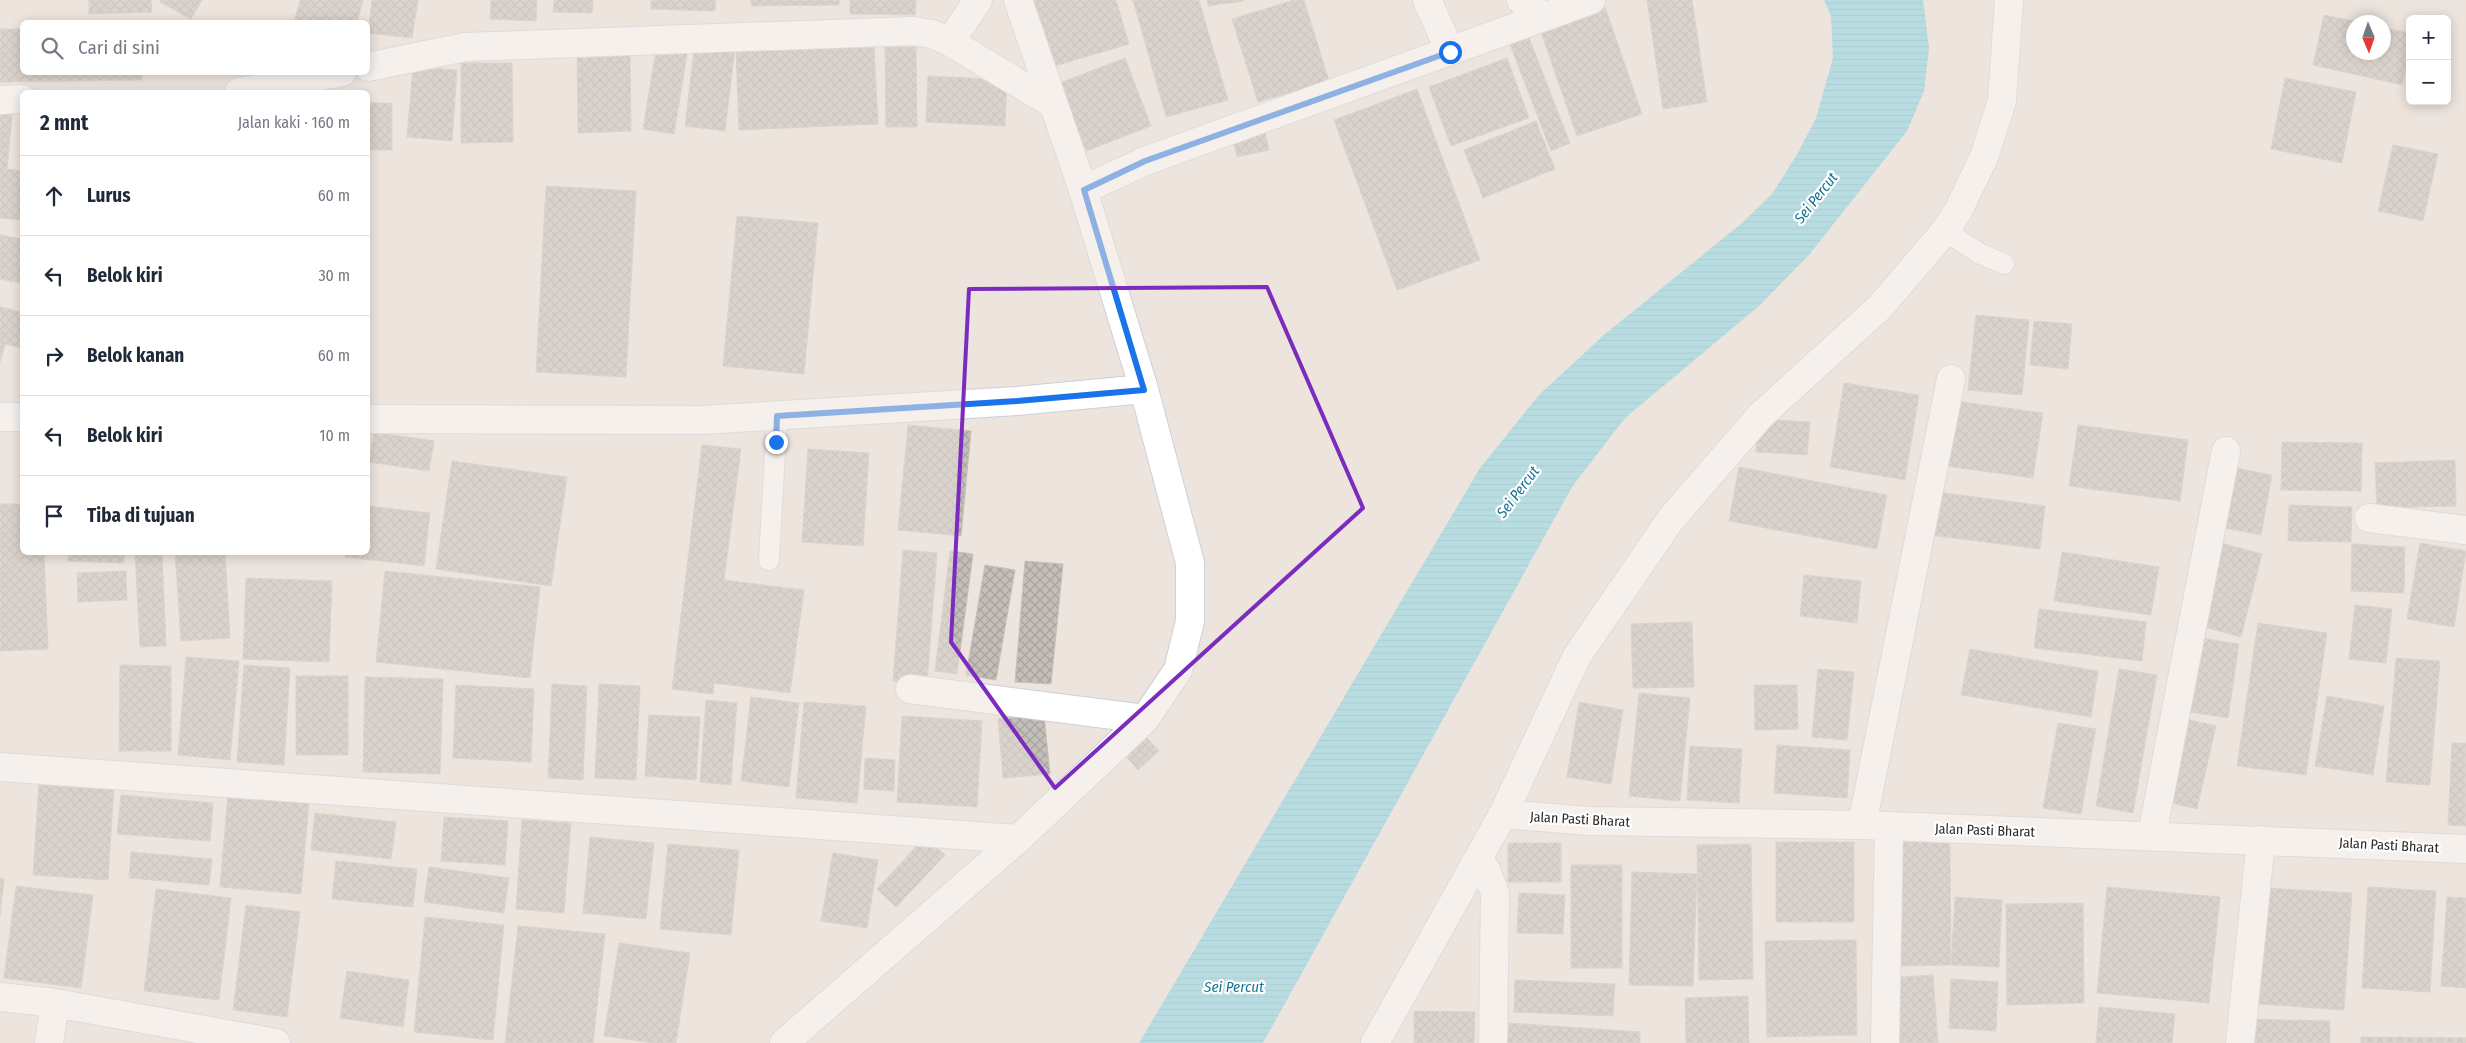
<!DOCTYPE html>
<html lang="id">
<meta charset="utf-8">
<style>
:root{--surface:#fff;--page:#f6f6f7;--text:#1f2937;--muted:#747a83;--line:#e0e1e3}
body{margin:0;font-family:"Fira Sans Condensed",sans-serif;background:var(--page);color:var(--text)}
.controls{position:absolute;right:15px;top:15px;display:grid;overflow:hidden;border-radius:8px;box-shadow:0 2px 12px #0003}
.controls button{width:45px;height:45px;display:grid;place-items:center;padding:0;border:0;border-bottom:1px solid var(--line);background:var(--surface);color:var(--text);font:25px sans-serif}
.compass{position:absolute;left:2346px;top:15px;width:45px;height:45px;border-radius:50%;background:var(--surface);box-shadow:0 2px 12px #0003;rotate:178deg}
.stop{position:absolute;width:15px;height:15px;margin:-11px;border:4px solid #1a73e8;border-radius:50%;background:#fff}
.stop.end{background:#1a73e8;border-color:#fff;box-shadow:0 1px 5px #0008}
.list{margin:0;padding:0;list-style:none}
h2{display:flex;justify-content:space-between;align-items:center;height:65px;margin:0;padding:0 20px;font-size:21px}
h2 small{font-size:16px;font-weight:400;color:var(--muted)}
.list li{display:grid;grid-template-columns:32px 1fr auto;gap:15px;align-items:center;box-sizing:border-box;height:80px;padding:0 20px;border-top:1px solid var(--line)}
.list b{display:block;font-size:19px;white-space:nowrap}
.list em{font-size:16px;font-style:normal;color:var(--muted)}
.icon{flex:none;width:28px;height:28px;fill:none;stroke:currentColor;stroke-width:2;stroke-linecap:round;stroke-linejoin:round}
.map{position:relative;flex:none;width:2466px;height:1043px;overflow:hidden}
.search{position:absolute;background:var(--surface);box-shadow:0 2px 12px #0003;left:20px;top:20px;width:350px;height:55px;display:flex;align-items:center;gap:12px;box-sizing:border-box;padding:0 18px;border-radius:8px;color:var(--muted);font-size:19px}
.panel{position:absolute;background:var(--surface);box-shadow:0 2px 12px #0003;left:20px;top:90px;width:350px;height:465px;border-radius:8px}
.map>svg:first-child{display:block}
.water{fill:url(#water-rules)}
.building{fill:url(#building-cross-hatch);stroke:#c7c0b7}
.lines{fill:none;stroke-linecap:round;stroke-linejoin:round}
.lane-casing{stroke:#cbd0db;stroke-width:22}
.street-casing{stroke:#cbd0db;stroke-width:30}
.lane{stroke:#fff;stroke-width:20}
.street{stroke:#fff;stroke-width:28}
.route{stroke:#1a73e8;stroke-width:6}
.marked{fill:none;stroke:#7b2cbf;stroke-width:4;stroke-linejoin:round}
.labels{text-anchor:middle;stroke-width:4.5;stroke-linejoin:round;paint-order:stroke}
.street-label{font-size:14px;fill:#2a2a2a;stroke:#fff}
.water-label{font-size:15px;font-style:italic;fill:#147394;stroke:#fff}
</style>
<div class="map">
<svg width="2466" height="1043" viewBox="0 0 2466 1043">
<defs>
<pattern id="water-rules" width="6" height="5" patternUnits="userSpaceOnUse" patternTransform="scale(1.25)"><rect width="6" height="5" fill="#76d4e8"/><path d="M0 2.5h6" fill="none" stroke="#66b6c7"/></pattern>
<pattern id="building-cross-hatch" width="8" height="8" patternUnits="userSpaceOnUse" patternTransform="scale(1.25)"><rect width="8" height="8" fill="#c4beba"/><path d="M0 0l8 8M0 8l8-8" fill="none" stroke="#a9a3a0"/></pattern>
</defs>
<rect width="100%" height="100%" fill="#ece4dd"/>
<path class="water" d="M1824,0h99l6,48 -5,43 -17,40 -98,124 -50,51 -134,112 -53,69 -309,556h-124l341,-575 59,-73 66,-61 136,-110 31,-30 24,-38 20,-38 17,-60 -2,-42z"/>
<path class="building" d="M89,0h62l1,12 -63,2z
M161,0h41l-11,19 -31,-17z
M300,0h63l-6,22h-63z
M372,0h46l-6,38 -44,-5z
M491,0h46l-1,21 -46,-2z
M554,0h39l-1,13 -39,-1z
M651,0h65l-1,11 -64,-2z
M751,0h88v5l-87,1z
M850,0h66l-1,15 -65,-1z
M1031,0h85l13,44 -78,23z
M1133,0h66l29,100 -62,17z
M1207,0h36v1l-35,5z
M1294,0h10l25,81 -71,21 -26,-83z
M1647,0h45l15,102 -44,7z
M1605,7l37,107 -65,22 -37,-107z
M2324,15l35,7h-5v30h30v-24l26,5v17l-8,35 -89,-20z
M0,29h22v43h120v8l-142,2z
M1526,30l44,113 -19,8 -44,-114z
M657,43l31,5 -14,86 -31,-5z
M695,43l40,5 -10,83 -40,-5z
M874,46l4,78 -139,6 -3,-79z
M885,47h31l1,80h-31z
M630,48l1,83 -53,2 -1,-84z
M1125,58l26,68 -65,25 -26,-68z
M1507,58l22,60 -78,28 -22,-59z
M461,63h51l1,79 -52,1z
M413,67l44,3 -5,71 -45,-4z
M928,76l79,4 -2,46 -79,-4z
M2285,78l71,14 -14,71 -71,-14z
M1417,89l63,171 -83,30 -63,-170z
M368,103h24v47h-24z
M0,105l13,1 -6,63 15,2v49l-22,-2z
M1536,121l19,48 -72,29 -19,-48z
M1265,132l4,18 -32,7 -4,-18z
M2393,145l45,9 -15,67 -45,-10z
M546,186l90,5 -10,186 -90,-5z
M737,216l81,7 -14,151 -81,-8z
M0,235l22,4 -2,44 -20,-4z
M0,307l22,5v36l-17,-4 -5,18z
M1976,315l53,5 -7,75 -54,-5z
M2034,321l38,3 -4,45 -38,-4z
M1844,383l75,12 -14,85 -75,-13z
M1955,401l88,12 -10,65 -87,-12z
M1758,419l52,3 -3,33 -51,-3z
M908,425l63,6 -10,105 -63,-6z
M2078,425l110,15 -8,61 -111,-15z
M374,432l60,9 -5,30 -60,-9z
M2282,442l80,1 -1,48 -80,-1z
M702,445l39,4 -17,131 80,10 -14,103 -76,-10 -1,11 -41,-5z
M808,449l61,4 -6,93 -61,-4z
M2455,460l1,46 -79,2 -2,-45z
M452,461l115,16 -16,109 -115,-17z
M2226,466l46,9 -11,60 -46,-9z
M1739,467l148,28 -10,54 -148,-28z
M1936,492l109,14 -5,43 -110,-14z
M0,504h22v48h22l4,97 -48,2z
M2289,505l63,2 -1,35 -63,-1z
M368,506l62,7 -6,53 -79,-9 1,-5h22z
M2221,543l41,11 -21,83 -41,-11z
M2420,543l46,8 -12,76 -47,-8z
M2352,544l53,3 -1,46 -53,-2z
M903,550l34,3 -10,131 -34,-3z
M950,551l23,3 -16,120 -22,-3z
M69,552h55v11l-56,-2z
M135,552h27l4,94 -26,1z
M175,552h50l5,86 -49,3z
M2062,552l97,15 -8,48 -97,-14z
M1025,561l38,3 -12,120 -36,-2z
M985,565l30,5 -19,110 -30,-5z
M126,571l1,29 -49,2 -1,-29z
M385,571l155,16 -10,91 -154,-16z
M1804,575l57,6 -4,42 -57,-7z
M246,578l86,3 -3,81 -86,-3z
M2355,605l37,4 -6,54 -37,-4z
M2039,609l107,13 -4,39 -108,-13z
M1692,622l2,65 -61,1 -2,-64z
M2258,623l69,10 -21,142 -69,-9z
M2195,637l44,7 -11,74 -45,-7z
M1970,649l128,22 -7,46 -130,-22z
M186,657l53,4 -9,99 -52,-5z
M2396,658l44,3 -10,124 -44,-3z
M120,665l51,1v85h-52z
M244,665l46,3 -6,97 -47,-3z
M1818,669l36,3 -7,68 -35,-3z
M2119,669l38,6 -24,138 -37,-7z
M296,676h52v79h-52z
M365,677l78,2 -3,95 -77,-2z
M552,684l35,2 -4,94 -35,-2z
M599,684l41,2 -4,94 -41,-2z
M456,685l78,4 -3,73 -78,-4z
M1754,685h43l1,44 -43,1z
M1639,693l51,5 -10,103 -51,-5z
M2327,696l57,10 -11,69 -58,-9z
M751,697l48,6 -10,84 -48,-6z
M706,700l31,3 -6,82 -31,-3z
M804,702l62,4 -9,97 -61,-5z
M1579,702l44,8 -12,74 -44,-7z
M649,715l51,2 -4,63 -51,-4z
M1044,715l6,59 -47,4 -5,-59z
M902,716l80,5 -5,86 -80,-5z
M2182,718l34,8 -19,83 -34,-8z
M2058,723l38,6 -15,85 -38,-6z
M1141,731l18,20 -21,19 -18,-21z
M2452,743h14v83l-18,-1z
M1777,745l73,5 -3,48 -73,-5z
M1690,746l52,3 -3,54 -52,-3z
M865,758l30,2 -1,31 -30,-2z
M39,782l75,5 -6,93 -75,-5z
M228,794l81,7 -8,93 -81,-7z
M121,795l92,8 -3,38 -93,-7z
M315,813l81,9 -5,37 -80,-9z
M444,817l64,4 -3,44 -64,-4z
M522,820l49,3 -7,90 -48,-4z
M590,837l64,6 -8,76 -63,-6z
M925,837l20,18 -49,52 -19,-18z
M1776,842h78v80h-78z
M1899,842h51l1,123 -51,1z
M1508,843h53v39h-53z
M668,844l71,6 -8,85 -71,-6z
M1751,844l2,135 -54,1 -2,-135z
M131,852l81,7 -3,26 -80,-7z
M833,853l45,7 -11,68 -46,-7z
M336,861l81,8 -4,38 -81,-8z
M1571,865h51v103h-51z
M429,867l80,11 -5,35 -80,-11z
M1632,872l65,2 -4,112 -64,-1z
M0,878l4,1 -4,38z
M16,886l77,9 -12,93 -77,-10z
M2107,887l113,10 -11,106 -112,-10z
M2368,887l68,4 -6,101 -68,-4z
M2266,888l86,5 -8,117 -85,-6z
M156,889l75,9 -12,102 -75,-9z
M1519,893l46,2 -2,39 -46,-1z
M1955,897l47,3 -3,67 -48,-2z
M2447,897l19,1v90l-25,-2z
M2083,903l1,100 -77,2 -1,-101z
M246,905l54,7 -13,105 -54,-7z
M425,917l79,8 -11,115 -79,-8z
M518,926l87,8 -12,109h-88z
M1856,940l1,95 -90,2 -2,-96z
M619,943l71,10 -14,90h-23l-49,-7z
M347,971l62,9 -6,47 -63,-9z
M1933,975l5,68h-44l-4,-65z
M1951,979l47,3 -2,49 -47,-3z
M1515,980l100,4 -2,32 -99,-4z
M1748,996l1,47h-63l-1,-45z
M2099,1007l76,7 -3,29h-76z
M1414,1011l61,1 -1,31h-60z
M2243,1019l87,2v22h-87z
M1509,1023l131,9v11h-133z
M2361,1037l105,1v5h-105z"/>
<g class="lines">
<defs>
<path id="lane" d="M1945,231l34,22 25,11
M769,560l8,-144"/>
<path id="street" d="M1427,0l23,51
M1521,0l23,17
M950,42l28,-42
M368,67l97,-20 448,-16 19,3 18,8 103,62
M239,92l103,-20
M0,100l22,-1
M1083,190l62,-29 446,-161
M0,417h22
M368,419l334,1 315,-19 127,-12
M2369,518l97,12
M910,689l235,30
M0,767l1018,72
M1503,814l87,7 272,4 604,24
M1862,825l89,-446
M2152,835l74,-384
M1478,862l8,8 9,23 -2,150
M0,997l55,6 221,40
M49,1043l6,-40
M784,1043l234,-204 127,-120 33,-49 12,-49v-58l-46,-174 -61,-199 -65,-190
M1375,1043l128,-229 74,-158 94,-137 89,-103 120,-109 65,-76 13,-20 26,-54 18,-56 7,-101
M1885,1043l4,-216
M2240,1043l21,-203"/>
</defs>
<use href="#lane" class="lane-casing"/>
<use href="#street" class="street-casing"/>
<use href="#lane" class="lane"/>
<use href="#street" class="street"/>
</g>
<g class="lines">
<path class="route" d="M776,442l1,-26 240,-15 127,-11 -60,-200 61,-29 305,-109"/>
</g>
<path d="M0 0H2466V1043H0ZM1267,287l96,221 -308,280 -104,-146 18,-353z" fill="#ece4dd" fill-opacity=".55" fill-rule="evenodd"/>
<path class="marked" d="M1267,287l96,221 -308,280 -104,-146 18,-353z"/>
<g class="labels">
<g class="street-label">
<text transform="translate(1580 819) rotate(3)" y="5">Jalan Pasti Bharat</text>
<text transform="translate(1985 830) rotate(2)" y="5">Jalan Pasti Bharat</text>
<text transform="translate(2389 845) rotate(3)" y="5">Jalan Pasti Bharat</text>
</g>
<g class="water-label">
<text transform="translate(1816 198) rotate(-52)" y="5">Sei Percut</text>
<text transform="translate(1518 492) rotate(-53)" y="5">Sei Percut</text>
<text x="1234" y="992">Sei Percut</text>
</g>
</g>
</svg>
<div class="controls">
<button>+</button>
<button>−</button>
</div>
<svg class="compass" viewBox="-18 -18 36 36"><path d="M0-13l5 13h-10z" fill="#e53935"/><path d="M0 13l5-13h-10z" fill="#747a83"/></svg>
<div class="stop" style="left:1450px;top:52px"></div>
<div class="stop end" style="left:776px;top:442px"></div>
<div class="search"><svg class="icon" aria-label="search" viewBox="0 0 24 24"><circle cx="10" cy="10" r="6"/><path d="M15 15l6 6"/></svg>Cari di sini</div>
<section class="panel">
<h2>2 mnt<small>Jalan kaki · 160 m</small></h2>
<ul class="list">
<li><svg class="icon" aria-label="ahead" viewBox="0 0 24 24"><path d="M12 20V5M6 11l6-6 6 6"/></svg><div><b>Lurus</b></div><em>60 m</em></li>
<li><svg class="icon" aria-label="left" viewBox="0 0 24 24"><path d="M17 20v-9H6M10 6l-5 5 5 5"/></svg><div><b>Belok kiri</b></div><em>30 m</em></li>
<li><svg class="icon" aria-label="right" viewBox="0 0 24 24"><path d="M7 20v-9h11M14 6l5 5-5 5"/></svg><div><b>Belok kanan</b></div><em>60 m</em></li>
<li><svg class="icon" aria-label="left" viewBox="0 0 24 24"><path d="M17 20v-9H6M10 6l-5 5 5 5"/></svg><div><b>Belok kiri</b></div><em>10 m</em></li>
<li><svg class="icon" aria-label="arrive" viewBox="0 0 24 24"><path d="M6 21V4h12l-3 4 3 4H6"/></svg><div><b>Tiba di tujuan</b></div></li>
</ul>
</section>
</div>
